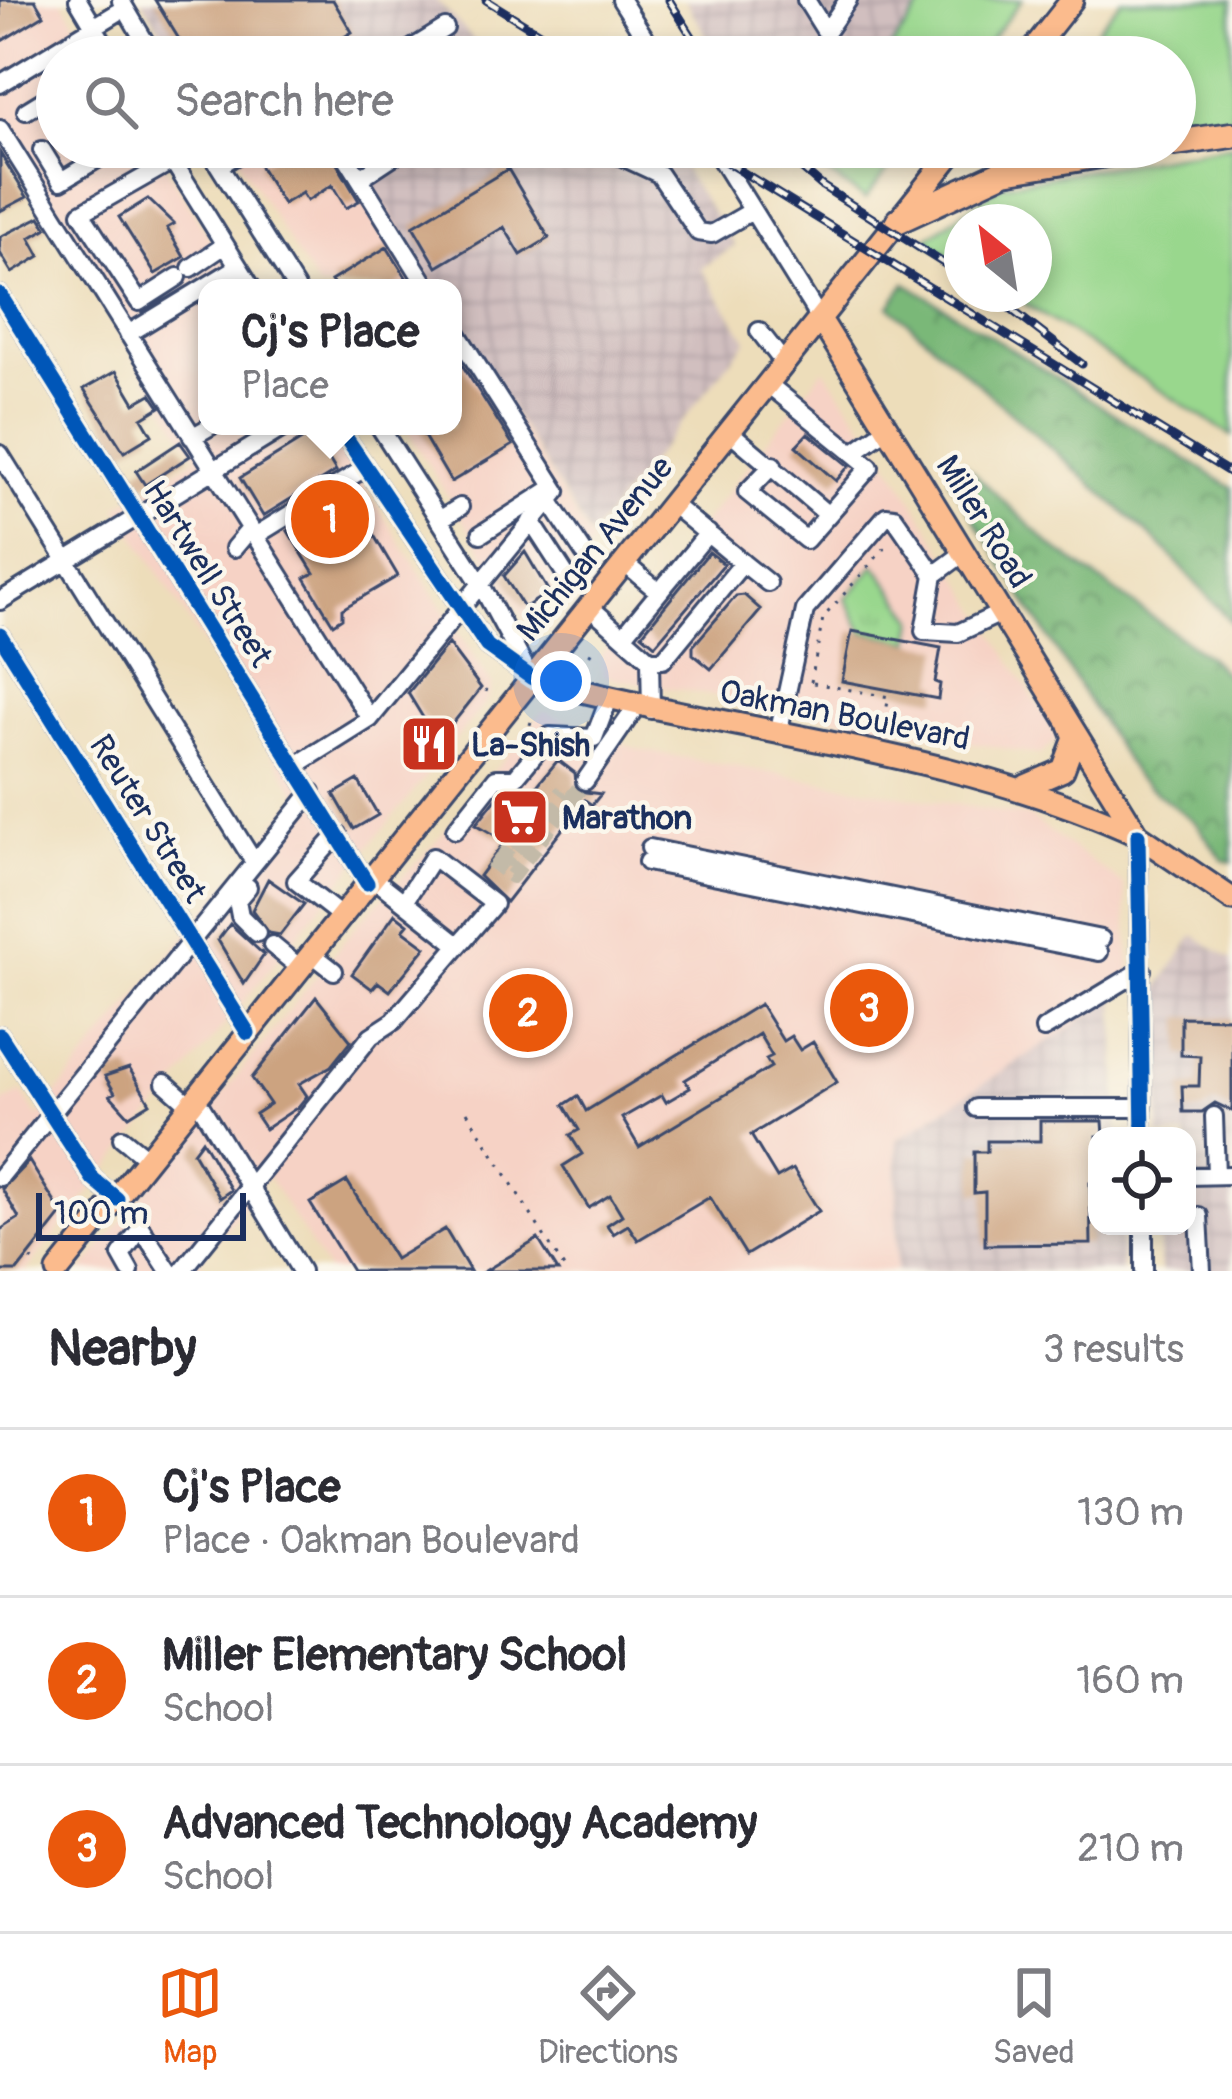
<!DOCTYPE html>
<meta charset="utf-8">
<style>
:root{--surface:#fff;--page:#f2f2f3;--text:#2b2b33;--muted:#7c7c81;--line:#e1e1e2;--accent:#ea580c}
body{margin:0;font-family:Pangolin,sans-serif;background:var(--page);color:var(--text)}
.controls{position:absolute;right:36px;bottom:36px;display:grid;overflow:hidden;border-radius:24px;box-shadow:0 6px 18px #0003}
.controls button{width:108px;height:108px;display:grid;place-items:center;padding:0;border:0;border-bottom:3px solid var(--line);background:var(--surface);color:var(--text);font:60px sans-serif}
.compass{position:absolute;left:944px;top:204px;width:108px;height:108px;border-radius:50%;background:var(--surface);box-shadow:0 6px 18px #0003;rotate:330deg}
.scale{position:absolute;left:36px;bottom:30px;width:210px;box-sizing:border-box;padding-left:12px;border:6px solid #1b2f5e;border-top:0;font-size:33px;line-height:42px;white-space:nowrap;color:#1b2f5e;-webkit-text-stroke:9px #fbf7ec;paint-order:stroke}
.you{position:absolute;left:561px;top:681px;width:42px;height:42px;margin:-30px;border:9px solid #fff;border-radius:50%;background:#1a73e8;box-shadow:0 0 0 18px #1a73e833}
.badge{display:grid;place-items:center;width:78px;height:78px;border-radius:50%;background:var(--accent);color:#fff;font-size:39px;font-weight:700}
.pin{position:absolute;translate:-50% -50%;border:6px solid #fff;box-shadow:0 3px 12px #0006}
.popup{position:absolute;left:198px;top:279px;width:264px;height:156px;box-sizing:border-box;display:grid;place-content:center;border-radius:24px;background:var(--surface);filter:drop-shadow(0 3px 9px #0005);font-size:39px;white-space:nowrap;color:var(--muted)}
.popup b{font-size:45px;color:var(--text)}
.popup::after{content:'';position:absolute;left:50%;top:100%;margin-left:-24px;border:24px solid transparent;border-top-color:var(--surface)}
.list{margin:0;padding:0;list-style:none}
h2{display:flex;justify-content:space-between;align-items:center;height:156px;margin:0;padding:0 48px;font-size:51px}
h2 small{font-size:39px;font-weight:400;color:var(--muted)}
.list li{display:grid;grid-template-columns:78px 1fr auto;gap:36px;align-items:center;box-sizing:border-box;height:168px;padding:0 48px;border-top:3px solid var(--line)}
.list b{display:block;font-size:45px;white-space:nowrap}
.list p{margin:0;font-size:39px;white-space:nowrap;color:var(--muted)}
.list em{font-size:39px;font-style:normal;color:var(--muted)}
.icon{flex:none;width:66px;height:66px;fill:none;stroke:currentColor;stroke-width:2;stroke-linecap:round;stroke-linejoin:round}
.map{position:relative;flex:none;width:1232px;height:1271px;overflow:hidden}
.search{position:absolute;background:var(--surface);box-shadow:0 6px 18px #0003;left:36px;right:36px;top:36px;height:132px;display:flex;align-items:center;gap:30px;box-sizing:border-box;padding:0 42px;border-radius:66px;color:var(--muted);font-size:45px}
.sheet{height:660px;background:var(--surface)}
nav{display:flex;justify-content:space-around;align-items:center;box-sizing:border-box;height:168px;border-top:3px solid var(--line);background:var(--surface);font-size:33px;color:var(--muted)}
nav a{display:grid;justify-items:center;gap:6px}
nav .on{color:var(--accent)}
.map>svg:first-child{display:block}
.built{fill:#f6d2c5}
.industrial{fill:url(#industrial-grid)}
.green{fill:#99d78d;stroke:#5a8376;stroke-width:3}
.forest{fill:url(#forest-crowns);stroke:#4a746b;stroke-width:3}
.park{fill:url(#park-tufts);stroke:#5a8376;stroke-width:3}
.building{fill:#cca380;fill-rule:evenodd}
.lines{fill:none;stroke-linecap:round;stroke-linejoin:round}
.minor-tunnel{stroke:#c3baa8;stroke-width:16;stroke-dasharray:16 8;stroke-linecap:butt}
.minor-casing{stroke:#3a496c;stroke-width:22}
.major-casing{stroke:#3a496c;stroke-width:27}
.highway-casing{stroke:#3a496c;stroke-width:30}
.path{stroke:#3a496c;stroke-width:3;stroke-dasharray:3 9;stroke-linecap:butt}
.minor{stroke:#fff;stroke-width:16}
.major{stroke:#fbbb8d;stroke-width:21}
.highway{stroke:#fbbb8d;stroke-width:24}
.rail-casing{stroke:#1b2f5e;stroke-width:9}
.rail{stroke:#fbf7ec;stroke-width:4.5;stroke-dasharray:14;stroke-linecap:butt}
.cycleway-casing{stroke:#fbf7ec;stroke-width:22}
.cycleway{stroke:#0057b8;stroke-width:15}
.labels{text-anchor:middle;stroke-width:9;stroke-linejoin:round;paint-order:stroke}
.street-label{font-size:33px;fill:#1b2f5e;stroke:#fbf7ec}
.poi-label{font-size:33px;font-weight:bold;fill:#1b2f5e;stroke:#fbf7ec;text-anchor:start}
</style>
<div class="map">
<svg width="1232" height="1271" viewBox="0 0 1232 1271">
<defs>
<pattern id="industrial-grid" width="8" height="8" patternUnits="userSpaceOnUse" patternTransform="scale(3)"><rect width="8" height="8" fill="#d1bfbf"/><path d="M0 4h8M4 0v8" fill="none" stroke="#b3a4a7"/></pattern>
<pattern id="forest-crowns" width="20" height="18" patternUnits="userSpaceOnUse" patternTransform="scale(3)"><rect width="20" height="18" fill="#7ab878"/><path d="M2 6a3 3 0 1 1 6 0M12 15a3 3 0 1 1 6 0" fill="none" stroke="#639666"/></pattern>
<pattern id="park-tufts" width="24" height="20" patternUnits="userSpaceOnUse" patternTransform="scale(3)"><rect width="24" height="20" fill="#99d78d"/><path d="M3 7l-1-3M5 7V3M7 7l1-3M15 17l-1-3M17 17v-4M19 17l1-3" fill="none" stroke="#83b97c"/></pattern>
</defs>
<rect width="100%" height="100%" fill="#fbf7ec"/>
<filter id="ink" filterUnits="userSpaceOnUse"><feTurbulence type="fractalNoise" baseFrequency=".00833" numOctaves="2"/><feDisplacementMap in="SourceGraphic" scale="24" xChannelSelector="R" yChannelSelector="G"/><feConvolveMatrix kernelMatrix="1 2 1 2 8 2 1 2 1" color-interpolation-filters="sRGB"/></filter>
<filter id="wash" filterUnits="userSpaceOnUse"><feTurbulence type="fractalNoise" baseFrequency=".004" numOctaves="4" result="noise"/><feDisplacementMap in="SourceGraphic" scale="48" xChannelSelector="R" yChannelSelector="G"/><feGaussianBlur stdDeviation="2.7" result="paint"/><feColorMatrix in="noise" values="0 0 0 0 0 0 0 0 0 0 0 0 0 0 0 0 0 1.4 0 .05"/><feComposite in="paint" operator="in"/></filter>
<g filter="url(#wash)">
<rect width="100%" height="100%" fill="#edddba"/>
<path class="built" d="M0,0h62l35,57h-40v90h96l88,141h-34v138h119l166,259 -6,17 -460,569h-26v-167l21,-12 17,25 261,-321 -182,-289 80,-50 -197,-315z
M243,147h106l87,141h-118l-75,-120 -6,-17z
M453,316l139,228 -65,79 -123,-197h49z
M824,368l66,95 168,275 -18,17 -437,-79 -2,-21z
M543,711l96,39 391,67 94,68 8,103 -235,152 -1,131h-569l-59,-94 -68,84 6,10h-124l277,-349 74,-77z"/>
<path class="industrial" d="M142,0h294l43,45 22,12h-323z
M685,0h241l-42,57h-165z
M349,147h319l67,99 -34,22 46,72 -157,197 -137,-221v-28h-17z
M1194,935l38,25v311h-72l-1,-45h28v-90h-28l-1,-148z
M1115,998l3,138h-21v90h24l1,45h-226l1,-131z"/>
<path class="green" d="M926,0h96l-45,57h-93z
M1121,0h111v117l-57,8v-68h-100z
M1232,145v291l-222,-142h24v-72h-72v42l-37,-24 76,-55z
M818,147h88l-41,52 -57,-39z"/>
<path class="forest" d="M906,283l326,205v135l-71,-78 -271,-239z
M961,461l92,86 155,110 24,24v181l-9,-2 -28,-38 -59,-45 -187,-298z"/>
<path class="park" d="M875,565l40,54 -4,23 -48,-10 -17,-33z"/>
<g id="blocks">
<path class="building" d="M0,0h35l9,15 -44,27z
M155,0h178l19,32 -40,25h-122z
M289,147h38l32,54 -13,7 -14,-23 -25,16 -5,-8 -19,11 -24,-39z
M0,153l27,44 -27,14z
M508,169l41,69 -28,17 -17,-28 -67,40 -24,-41z
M148,199l26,25 -7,4 17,29 -29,17 -36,-57z
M40,217l7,11 -17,10 10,18 -28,17 -12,-20v-16z
M387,247l20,32 -14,9h-57l-5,-7z
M457,357l56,88 -62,37 -33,-56h35z
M116,371l19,32 16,-9 9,13 -18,11 10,17 -28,17 -40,-63z
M313,433l23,38 -73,45 -23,-38z
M808,433l41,33 -13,15 -40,-35z
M180,442l10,14 -45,29 -9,-14z
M349,493l49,83 -56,33v9l-9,6 -28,-46 9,-5 -26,-42z
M525,552l24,40 -25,16 -20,-32z
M709,552l15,12 -69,81 -13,-11z
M744,595l17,15 -50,59 -18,-15v-8l43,-50z
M852,631l89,17 -6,34 5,2 -2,15 -96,-18z
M448,644l33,44 -43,54 -30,-49z
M558,760l17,13 2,18 24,3 -9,11 -7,-5 -79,102 -27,-26 26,-35 -29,-17 26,-33 20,13z
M358,780l20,35 -24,14 -20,-35z
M268,879l36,25 -24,31 -11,-2 -17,-23z
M395,914l13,10 -5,6 23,17 -36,44 -12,-9 -6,7 -20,-15z
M230,924l34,31 -20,29 -26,-44z
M316,997l35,44 -20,25 -32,18 8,12 -9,11 -33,22 -10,-15 15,-10 -18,-26z
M760,1004l23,37 8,-5 9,14 13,-8 24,40 -86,53 26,43 16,-9 26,42 -73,44 -36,-58 -72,43 -10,-15 -15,9 -6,-9 15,-10 -12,-20 -21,13 -26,-42 19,-12 -12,-19 9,-5 -15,-25 14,-9 8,15zM759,1034l13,22 -6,3 5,8 -132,80 -17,-29 40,-23 4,7 24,-14 -5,-8z
M1181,1017l51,1v93l-17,-8 -13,9h-19l-1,-26h17l1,-30 -19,-1z
M129,1068l21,35 -21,13 -19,-21 5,-2 -10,-17z
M1040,1121h63l1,15h-7v47h-7l1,61 -106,1v-53l-11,1v-41h13v-11h53z
M202,1140l29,50 -11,8 -27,-46z
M29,1161l33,53 -45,57h-17v-41l19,-12 -17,-29z
M347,1181l48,78 50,-30 25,42h-118l-42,-68z
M538,1239l20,32h-73z"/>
</g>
</g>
<g filter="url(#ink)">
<use href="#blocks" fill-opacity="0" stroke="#3a496c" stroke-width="3"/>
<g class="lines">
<path class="minor-tunnel" d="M498,851l12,8 53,-68
M491,860l21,16 73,-95"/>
<defs>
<path id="minor" d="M78,0l34,57
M621,0l36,57
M806,0l20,32 22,-32
M121,1l33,56
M398,57l47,-29
M0,84l125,-76
M26,111l31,-19
M0,129l370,590
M164,147l88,141
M207,147l89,141
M340,147l88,141
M601,147l58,27 39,58 14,2 40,-23
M713,147l107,172
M42,150l19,31 56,-34
M219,166l31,-19
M360,178l47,-31
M191,268l34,-23
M178,277l-39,25 -58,-89 116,-66
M0,295l367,588
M759,331l25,32
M128,334l110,-67
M338,426l149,220 45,32
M379,426l101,157 48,89
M730,432l98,83 42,-48 -102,-83
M192,437l19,-11
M854,452l34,-24
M0,454l254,408
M773,465l-26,27 59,48 22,-25
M549,500l35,53
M439,520l21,-13
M531,521l35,54
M481,534l67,-43
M255,536l110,-68
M234,548l16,-19
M965,552l-31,23 -10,56 34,2 45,-21
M624,563l35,29
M743,563l25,20
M0,601l286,-175
M589,606l61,54h13l80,-97 -71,-59
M0,635l248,398
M624,635l84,-102
M650,660l1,50
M778,734l27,-124 81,-94 8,1 40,58
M295,766l75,-47 187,-228 -104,-164
M585,781l51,-74
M455,830l41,-52h19l35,-42 44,2 15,-39
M338,834l-42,47 45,35
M1138,835l5,301
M650,848l451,91
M647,862l452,90
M372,877l85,67
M248,887l-11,13 3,16 17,17
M272,945l28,23
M311,953l23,18
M1044,1029l98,-59
M0,1035l93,144 24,20
M165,1083l25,22
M196,1098l105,173
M976,1108h167
M1214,1116l2,59
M122,1138l26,21
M1187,1176l45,-1
M0,1177l312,-385
M1199,1216l3,55
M1144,1226v45
M130,1271l-9,-16 20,-27 28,43
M182,1271l189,-235 23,-15 100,-117 -61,-47 -29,45"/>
<path id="major" d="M1027,57l45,-57
M820,319l318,516 94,64
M532,678c201,56 415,69 606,157
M1026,786l37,-16 12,-32 -5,-12
M58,1271l899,-1124"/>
<path id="highway" d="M1175,143l57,-8
M899,220l106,-49 143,-24"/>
</defs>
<use href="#minor" class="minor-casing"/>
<use href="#major" class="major-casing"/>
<use href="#highway" class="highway-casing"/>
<path class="path" d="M589,653l5,3
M811,682l12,-64 67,-76
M813,683l76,14 -8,38
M485,690l3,1
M529,723l3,1
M467,1112l99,159
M31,1259l7,5"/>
<use href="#minor" class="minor"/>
<use href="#major" class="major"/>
<use href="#highway" class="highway"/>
<defs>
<path id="rail" d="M486,0l92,57
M669,0l36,57
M702,147l530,327
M777,147l45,39 140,89
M991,294l91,70"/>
</defs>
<use href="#rail" class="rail-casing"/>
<use href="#rail" class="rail"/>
<defs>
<path id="cycleway" d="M0,295l367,588
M338,426l149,220 45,32
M0,635l248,398
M1138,835l5,301
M0,1035l93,144 24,20"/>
</defs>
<use href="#cycleway" class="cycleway-casing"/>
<use href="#cycleway" class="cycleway"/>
</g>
</g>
<defs>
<symbol id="restaurant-square" viewBox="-11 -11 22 22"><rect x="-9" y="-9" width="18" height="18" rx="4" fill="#c8321e" stroke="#fbf7ec"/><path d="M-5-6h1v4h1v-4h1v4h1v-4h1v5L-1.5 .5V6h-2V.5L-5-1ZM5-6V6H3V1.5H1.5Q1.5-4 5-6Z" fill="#fff"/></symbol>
<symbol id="supermarket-square" viewBox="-11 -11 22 22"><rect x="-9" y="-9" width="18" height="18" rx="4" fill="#c8321e" stroke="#fbf7ec"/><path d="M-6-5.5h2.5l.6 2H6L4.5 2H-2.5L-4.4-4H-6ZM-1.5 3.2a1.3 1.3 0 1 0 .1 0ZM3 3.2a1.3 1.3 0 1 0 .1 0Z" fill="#fff"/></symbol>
</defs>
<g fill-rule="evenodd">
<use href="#restaurant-square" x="396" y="711" width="66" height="66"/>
<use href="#supermarket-square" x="487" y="784" width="66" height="66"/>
</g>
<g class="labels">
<g class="street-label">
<text transform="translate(985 521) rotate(58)" y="12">Miller Road</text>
<text transform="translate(594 548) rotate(-51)" y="12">Michigan Avenue</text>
<text transform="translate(209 573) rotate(58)" y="12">Hartwell Street</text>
<text transform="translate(845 714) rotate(11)" y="12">Oakman Boulevard</text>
<text transform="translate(149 818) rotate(58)" y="12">Reuter Street</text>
</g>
<g class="poi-label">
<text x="471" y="756">La-Shish</text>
<text x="562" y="829">Marathon</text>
</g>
</g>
</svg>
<div class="controls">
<button><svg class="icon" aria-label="locate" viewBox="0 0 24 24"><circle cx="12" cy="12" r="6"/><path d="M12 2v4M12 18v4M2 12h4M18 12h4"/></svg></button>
</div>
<svg class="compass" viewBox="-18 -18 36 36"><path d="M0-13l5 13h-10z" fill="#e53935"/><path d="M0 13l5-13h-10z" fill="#7c7c81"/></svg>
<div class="scale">100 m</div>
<div class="you"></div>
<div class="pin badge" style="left:330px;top:519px">1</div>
<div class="popup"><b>Cj's Place</b>Place</div>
<div class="pin badge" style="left:528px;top:1013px">2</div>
<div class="pin badge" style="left:869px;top:1008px">3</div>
<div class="search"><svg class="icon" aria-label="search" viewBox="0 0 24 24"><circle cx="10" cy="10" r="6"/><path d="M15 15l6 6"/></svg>Search here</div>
</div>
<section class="sheet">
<h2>Nearby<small>3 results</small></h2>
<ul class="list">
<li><span class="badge">1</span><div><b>Cj's Place</b><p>Place · Oakman Boulevard</p></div><em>130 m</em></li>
<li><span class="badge">2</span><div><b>Miller Elementary School</b><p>School</p></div><em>160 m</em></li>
<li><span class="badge">3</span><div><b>Advanced Technology Academy</b><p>School</p></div><em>210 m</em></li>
</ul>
</section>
<nav>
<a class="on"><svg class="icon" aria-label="map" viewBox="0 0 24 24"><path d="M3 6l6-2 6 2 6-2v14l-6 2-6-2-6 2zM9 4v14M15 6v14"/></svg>Map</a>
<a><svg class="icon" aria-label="directions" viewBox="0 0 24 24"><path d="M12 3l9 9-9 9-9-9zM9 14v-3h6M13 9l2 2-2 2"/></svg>Directions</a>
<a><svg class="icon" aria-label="saved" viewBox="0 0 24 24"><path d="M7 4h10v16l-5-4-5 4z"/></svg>Saved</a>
</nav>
